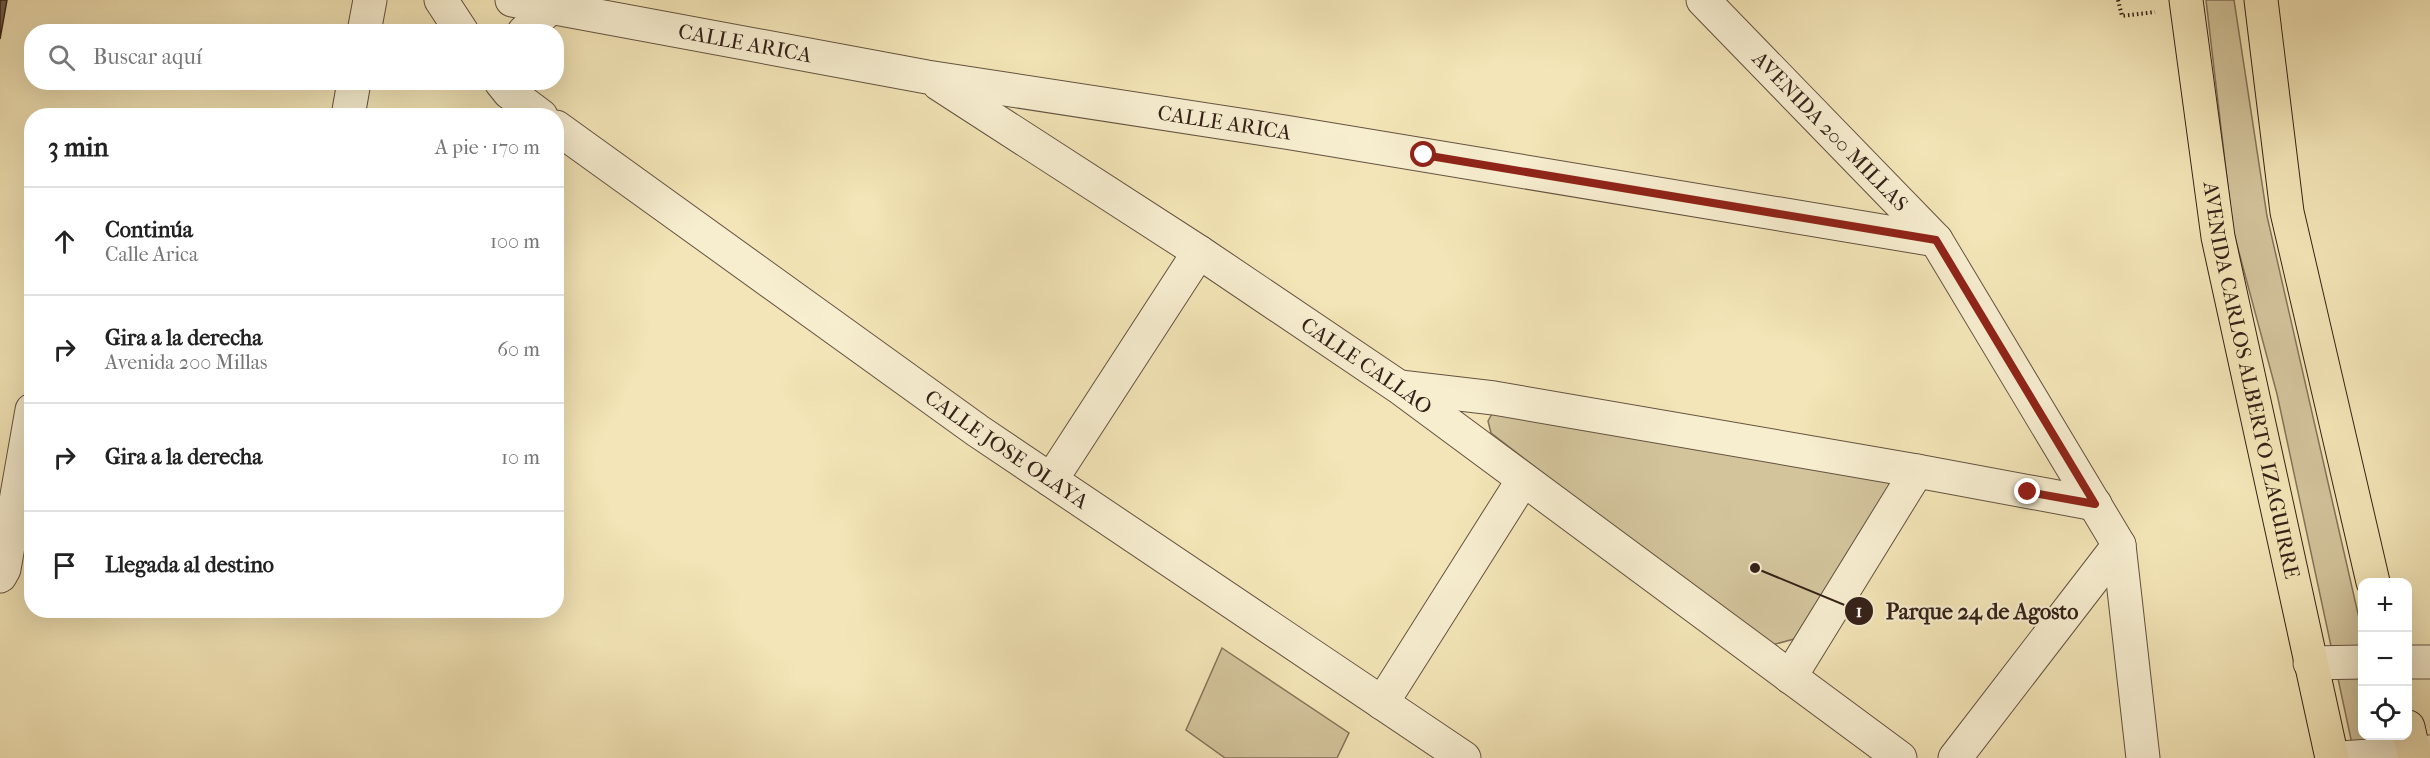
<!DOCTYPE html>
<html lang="es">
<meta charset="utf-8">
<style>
:root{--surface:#fff;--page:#f2f2f2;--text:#222;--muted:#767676;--line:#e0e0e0}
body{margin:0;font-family:"IM FELL French Canon",serif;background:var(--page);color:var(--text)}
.controls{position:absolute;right:18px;bottom:18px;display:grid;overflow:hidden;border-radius:12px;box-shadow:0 6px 24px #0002}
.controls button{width:54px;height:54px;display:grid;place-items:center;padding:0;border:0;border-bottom:2px solid var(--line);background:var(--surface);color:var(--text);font:30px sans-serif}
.stop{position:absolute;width:18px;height:18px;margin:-14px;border:4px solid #8f2418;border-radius:50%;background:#fff}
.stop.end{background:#8f2418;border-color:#fff;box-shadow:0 2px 6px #0008}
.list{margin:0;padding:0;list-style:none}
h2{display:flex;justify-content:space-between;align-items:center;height:78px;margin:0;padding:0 24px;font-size:26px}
h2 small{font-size:20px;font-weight:400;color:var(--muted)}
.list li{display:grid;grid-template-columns:39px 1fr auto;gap:18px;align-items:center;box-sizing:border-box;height:108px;padding:0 24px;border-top:2px solid var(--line)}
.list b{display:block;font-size:22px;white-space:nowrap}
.list p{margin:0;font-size:20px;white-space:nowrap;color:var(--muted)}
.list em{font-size:20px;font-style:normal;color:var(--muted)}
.icon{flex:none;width:33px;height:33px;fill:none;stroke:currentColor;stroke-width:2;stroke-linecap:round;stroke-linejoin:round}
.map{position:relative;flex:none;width:2430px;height:758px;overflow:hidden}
.search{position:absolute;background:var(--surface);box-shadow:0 6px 24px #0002;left:24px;top:24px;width:540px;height:66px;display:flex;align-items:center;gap:15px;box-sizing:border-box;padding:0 21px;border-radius:24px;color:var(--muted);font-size:22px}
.panel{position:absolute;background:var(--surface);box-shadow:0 6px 24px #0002;left:24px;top:108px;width:540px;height:510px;border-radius:24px}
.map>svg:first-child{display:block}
.green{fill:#d3c49c;stroke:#84725a;stroke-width:1.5}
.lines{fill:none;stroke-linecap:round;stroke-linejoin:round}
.minor-casing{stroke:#645240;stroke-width:35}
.major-casing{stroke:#352119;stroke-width:35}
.path{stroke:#352119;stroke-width:4;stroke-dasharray:1.5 3;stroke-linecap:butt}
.minor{stroke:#f7eed0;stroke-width:33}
.major{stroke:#f3e5b7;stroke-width:33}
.shaded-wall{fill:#6a5e4b;stroke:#352119;stroke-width:1.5}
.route{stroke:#8f2418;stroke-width:8}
.labels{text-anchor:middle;stroke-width:4.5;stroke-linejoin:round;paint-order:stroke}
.street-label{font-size:21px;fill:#352119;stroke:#f7eed0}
.leader{fill:none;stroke:#352119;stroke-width:2}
.callout-dot{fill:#352119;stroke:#f7eed0;stroke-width:2}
.mark-label{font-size:18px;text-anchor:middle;font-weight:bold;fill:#fff}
.callout-label{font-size:22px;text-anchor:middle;font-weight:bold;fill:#352119;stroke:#f7eed0;stroke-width:4.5;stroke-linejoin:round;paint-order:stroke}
</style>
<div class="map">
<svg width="2430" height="758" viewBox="0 0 2430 758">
<rect width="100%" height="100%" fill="#f3e5b7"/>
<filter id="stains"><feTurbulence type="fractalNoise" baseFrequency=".00333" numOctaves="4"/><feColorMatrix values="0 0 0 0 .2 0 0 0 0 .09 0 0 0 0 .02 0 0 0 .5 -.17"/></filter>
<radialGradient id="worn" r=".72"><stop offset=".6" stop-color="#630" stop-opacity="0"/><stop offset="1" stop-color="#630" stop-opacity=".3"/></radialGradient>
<path class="green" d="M2206,0h28l33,216 95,415v105h25l5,22h-37l-78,-364 -44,-164z
M1493,412l398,68 2,10 -99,149 -22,6 -17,-9 -264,-203 -3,-12z
M1222,648l127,85 -12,25h-112l-39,-28z"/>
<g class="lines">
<defs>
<g id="minor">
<path d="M441,0l21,32"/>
<path id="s1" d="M512,0l415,77 358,55 651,108"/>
<path id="s2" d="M1703,0l233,240 183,305 24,213"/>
<path d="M364,32l6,-32"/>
<path d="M524,32l27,-25"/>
<path d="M501,82l8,10 32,24"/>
<path id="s3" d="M939,84l260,168 200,135 501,371"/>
<path d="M348,116l6,-34"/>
<path id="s4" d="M556,127l422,304 486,327"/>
<path d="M1400,387l94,11 423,73 178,33"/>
<path d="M1051,480l148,-228"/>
<path d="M0,576l4,-7 28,-159"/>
<path d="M2408,662h22"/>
<path d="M2310,663l52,-1"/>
<path d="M1790,677l127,-206"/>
<path d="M1382,703l141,-223"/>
<path d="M1955,758l164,-213"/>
<path d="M2340,758l90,-6"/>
</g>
<g id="major">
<path id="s5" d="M2186,0l32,237 114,521"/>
<path d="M2261,0l26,212 86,370"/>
<path d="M2408,727l7,31"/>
</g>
</defs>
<use href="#minor" class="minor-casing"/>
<use href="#major" class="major-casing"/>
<path class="path" d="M2118,0l4,16 33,-4"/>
<use href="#minor" class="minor"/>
<use href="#major" class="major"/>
</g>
<path class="shaded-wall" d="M0,0h7l-7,39z"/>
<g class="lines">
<path class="route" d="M1424,155l512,85 159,264 -67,-12"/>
</g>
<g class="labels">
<g class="street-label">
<text dy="7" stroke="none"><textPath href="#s1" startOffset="237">CALLE ARICA</textPath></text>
<text dy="7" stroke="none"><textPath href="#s1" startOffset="723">CALLE ARICA</textPath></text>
<text dy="7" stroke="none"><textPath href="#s2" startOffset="183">AVENIDA 200 MILLAS</textPath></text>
<text dy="7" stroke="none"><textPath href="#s3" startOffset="512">CALLE CALLAO</textPath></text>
<text dy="7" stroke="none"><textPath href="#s5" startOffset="386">AVENIDA CARLOS ALBERTO IZAGUIRRE</textPath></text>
<text dy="7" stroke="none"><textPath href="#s4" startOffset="554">CALLE JOSE OLAYA</textPath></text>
</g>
</g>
<path class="leader" d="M1755 568L1859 611"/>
<g class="callout-dot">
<circle cx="1755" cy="568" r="6"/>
<circle cx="1859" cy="611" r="15"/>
</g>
<g class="mark-label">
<text x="1859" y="617">1</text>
</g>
<g class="callout-label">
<text x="1982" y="619">Parque 24 de Agosto</text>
</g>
<rect width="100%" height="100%" filter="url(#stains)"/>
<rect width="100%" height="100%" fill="url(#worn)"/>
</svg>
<div class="controls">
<button>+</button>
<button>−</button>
<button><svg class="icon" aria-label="locate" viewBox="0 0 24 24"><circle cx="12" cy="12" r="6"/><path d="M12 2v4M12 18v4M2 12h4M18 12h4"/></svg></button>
</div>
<div class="stop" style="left:1424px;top:155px"></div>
<div class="stop end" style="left:2028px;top:492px"></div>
<div class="search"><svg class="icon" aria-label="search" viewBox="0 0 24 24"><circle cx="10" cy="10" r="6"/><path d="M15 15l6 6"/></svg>Buscar aquí</div>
<section class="panel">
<h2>3 min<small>A pie · 170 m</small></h2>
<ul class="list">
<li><svg class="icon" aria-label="ahead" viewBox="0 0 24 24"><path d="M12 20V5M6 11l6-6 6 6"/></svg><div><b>Continúa</b><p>Calle Arica</p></div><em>100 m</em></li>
<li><svg class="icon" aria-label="right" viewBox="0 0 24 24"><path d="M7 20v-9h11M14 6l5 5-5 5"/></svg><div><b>Gira a la derecha</b><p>Avenida 200 Millas</p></div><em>60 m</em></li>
<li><svg class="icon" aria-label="right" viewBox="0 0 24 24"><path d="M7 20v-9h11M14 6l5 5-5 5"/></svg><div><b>Gira a la derecha</b></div><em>10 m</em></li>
<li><svg class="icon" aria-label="arrive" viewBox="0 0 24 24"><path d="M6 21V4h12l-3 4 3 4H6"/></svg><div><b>Llegada al destino</b></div></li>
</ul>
</section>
</div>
